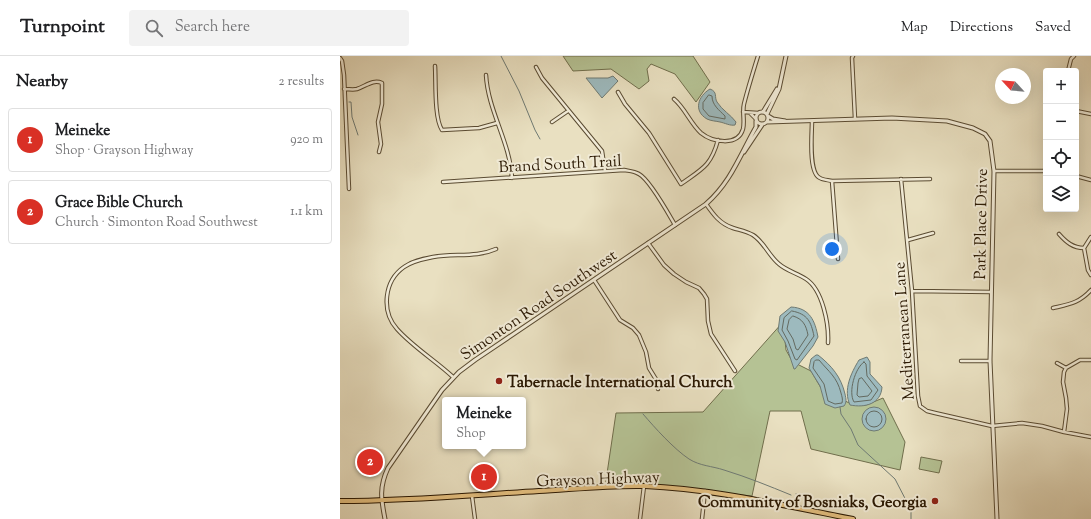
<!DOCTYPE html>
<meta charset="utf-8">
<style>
:root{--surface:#fff;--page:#f2f2f2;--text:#202124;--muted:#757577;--line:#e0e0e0;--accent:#d93025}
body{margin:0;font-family:"Sorts Mill Goudy",serif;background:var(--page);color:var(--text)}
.controls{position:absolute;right:12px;top:12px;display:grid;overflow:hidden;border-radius:4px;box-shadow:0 4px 16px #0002}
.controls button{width:36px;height:36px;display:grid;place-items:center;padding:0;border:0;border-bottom:1px solid var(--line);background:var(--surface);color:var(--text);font:20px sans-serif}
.compass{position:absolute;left:655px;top:12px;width:36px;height:36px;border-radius:50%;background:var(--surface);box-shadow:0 4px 16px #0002;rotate:296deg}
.you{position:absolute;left:492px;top:193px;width:14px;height:14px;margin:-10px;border:3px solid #fff;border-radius:50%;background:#1a73e8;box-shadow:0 0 0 6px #1a73e833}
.badge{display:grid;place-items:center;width:26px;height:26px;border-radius:50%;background:var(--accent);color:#fff;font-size:13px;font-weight:700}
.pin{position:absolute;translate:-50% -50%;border:2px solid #fff;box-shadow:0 1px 4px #0006}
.popup{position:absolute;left:102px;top:341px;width:84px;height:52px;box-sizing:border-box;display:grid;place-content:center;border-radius:4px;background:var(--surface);filter:drop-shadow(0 1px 3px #0005);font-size:13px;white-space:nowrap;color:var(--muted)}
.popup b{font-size:15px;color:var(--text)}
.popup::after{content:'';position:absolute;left:50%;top:100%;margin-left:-8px;border:8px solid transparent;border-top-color:var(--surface)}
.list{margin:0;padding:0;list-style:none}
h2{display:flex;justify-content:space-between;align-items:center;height:52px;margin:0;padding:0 16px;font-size:17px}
h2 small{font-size:13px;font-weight:400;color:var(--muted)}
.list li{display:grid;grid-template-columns:26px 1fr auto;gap:12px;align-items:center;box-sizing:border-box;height:64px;margin:0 8px 8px;padding:0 8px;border:1px solid var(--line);border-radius:4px}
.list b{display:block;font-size:15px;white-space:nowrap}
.list p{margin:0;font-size:13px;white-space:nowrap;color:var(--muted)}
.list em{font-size:13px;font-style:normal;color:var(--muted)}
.icon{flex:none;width:22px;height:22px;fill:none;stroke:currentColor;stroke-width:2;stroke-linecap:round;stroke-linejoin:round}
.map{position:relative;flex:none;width:751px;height:463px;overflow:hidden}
header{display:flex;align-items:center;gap:24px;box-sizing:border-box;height:56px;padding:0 20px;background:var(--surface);border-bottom:1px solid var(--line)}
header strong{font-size:19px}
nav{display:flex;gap:22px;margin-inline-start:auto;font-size:14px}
.search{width:280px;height:36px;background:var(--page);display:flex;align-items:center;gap:10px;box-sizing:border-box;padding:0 14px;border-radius:4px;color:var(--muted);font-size:15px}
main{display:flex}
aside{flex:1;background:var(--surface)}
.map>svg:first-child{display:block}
.green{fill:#b5c294;stroke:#706e4c}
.water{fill:#9dbabe;stroke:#6f7a73}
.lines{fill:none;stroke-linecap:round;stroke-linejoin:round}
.shore{stroke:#646a60;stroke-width:1}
.stream{stroke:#6f7a73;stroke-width:1}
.minor-casing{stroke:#5a4b32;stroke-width:4.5}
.tertiary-casing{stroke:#5a4b32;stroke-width:5}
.primary-casing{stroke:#2b1903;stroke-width:6}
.minor{stroke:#f1ebd7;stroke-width:2.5}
.tertiary{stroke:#f1ebd7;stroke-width:3}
.primary{stroke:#e4c080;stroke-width:4}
.poi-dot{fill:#8f2418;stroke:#f1ebd7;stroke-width:1.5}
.labels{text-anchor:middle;stroke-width:4;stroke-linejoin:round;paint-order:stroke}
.street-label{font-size:16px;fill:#2b1903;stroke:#f1ebd7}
.poi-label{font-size:16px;font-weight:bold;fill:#2b1903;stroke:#f1ebd7;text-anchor:start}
</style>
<header>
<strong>Turnpoint</strong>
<div class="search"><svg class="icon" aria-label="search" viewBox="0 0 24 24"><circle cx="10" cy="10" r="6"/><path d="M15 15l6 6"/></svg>Search here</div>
<nav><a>Map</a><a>Directions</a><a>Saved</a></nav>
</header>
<main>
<aside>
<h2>Nearby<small>2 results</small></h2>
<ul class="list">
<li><span class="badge">1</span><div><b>Meineke</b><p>Shop · Grayson Highway</p></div><em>920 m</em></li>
<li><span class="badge">2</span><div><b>Grace Bible Church</b><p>Church · Simonton Road Southwest</p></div><em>1.1 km</em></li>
</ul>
</aside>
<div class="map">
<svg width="751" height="463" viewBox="0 0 751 463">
<rect width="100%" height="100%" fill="#e9e0c1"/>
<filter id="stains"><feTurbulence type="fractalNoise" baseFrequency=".005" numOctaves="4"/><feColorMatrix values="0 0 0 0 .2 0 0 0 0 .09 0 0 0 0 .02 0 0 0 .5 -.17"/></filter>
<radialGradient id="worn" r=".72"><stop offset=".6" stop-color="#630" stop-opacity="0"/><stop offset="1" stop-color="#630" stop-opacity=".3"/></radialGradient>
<path class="green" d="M223,0h130l17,26 -14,20 -21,-28 -24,-10 -4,5 2,12 -10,8 -28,-20 -38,2z
M443,266l3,28 5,9 8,6 12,6 10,17 30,16 15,1 17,-7 22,44 -5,28 -89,-21 -10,-38h-31l-18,85 -113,-12 -34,3 11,-74 87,-1z
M581,401l21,4 -3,12 -20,-4z"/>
<path class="water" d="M273,20l5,5 -16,17 -16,-20h22z
M370,33c8,3 4,8 7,13 5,8 14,13 19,20l-1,3c-5,1 -10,-2 -15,-3 -4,-1 -9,-1 -13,-3 -14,-8 -9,-23 3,-30z
M451,251c19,1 24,14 27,30l-5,9 -18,23h-1l-9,-27 -7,-11 2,-15z
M476,299h2c14,11 23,22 27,39 1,5 2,8 -1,12l-9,2 -10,-4 -5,-18 -11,-18 2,-9z
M527,301l3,5v12l12,13c-1,17 -17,21 -32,18 -7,-15 1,-32 9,-45z
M522 363a12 12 0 1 1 24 0a12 12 0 1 1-24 0Z"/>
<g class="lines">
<path class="shore" d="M369,39l3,1c0,9 7,14 13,20v3l-16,-3 -6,-7v-6z
M452,255c16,3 19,11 22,25l-17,24 -2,-1 -7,-18 -6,-11 2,-12z
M453,260c10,3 13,9 15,19l-10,15 -2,-1 -3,-10 -6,-10 2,-9z
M476,304h3c10,12 18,17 22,33 1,4 2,6 1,10l-7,1 -7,-3 -4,-17 -11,-16 1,-6z
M524,306l2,2 1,12 11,14 -7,10 -17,2c-6,-10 1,-34 10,-40z
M522,322l10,13 -4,5 -9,1 -2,-2 1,-12 1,-4z
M526 363a8 8 0 1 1 16 0a8 8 0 1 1-16 0Z"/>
<path class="stream" d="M161,0l18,35 16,39 5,9
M9,46h2l1,15 6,18
M500,351l1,7 10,15 7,16 37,34 16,31v9
M303,358c12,14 31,35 46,45 11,7 23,7 35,11 23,7 45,16 67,25
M456,438l22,9"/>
<defs>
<path id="minor" d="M513,0l-1,2 3,61
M0,2l2,3 2,14 5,114
M95,10c1,15 -1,52 7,64l37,-2 18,-5
M196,11l6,11 60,73 3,20
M728,15l3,-12 3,-3
M146,19c2,36 24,67 26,103
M4,33c5,0 9,1 13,0 9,-3 16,-10 25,-6v21l-4,18 3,22 -2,8
M278,36l7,12 24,29 32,51c21,-15 30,-18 37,-44
M334,43c11,9 16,24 27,34 11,9 37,14 42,-4 2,-8 -1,-17 1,-25 4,-16 9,-32 14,-48
M736,55l15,3
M403,56l15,1
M410,57l6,6
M472,65c0,12 -4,52 8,57 3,2 9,2 12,3l98,-2
M212,66l16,-11
M654,115h52
M736,120l15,4
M561,123l11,112 6,105 2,10 7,5 8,2 57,13 30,-3 20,3 22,6 27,5
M492,125l6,78
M103,126l181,-12c5,1 10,1 15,4 11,6 29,39 36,51
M366,148c7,10 14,20 27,24 6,2 13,3 20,7 11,7 16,21 26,29 8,7 18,9 27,15 17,11 23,46 22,64
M719,178c7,8 14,14 25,14
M751,181l-7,11 4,22 3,5
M568,184l25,-7
M308,187l16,22 10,9 12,8 13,6 5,6 3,5 1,22 3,13 24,37
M254,224l26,40 13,8 6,7 7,17 3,16 8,13 1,8
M572,235l79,1
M713,252c17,-4 26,-5 38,-18
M621,305h29
M717,307l9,5
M113,321c-17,-16 -40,-30 -56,-48 -16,-18 -13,-48 7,-62 8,-6 19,-8 29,-10 21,-4 43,1 63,-8
M724,376l3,-23 -1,-11 -3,-16 1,-10 2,-4 14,-8h11
M132,440l3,23
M300,463l4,-33
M362,463l3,-28"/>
<path id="tertiary" d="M416 62a6 6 0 1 1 12 0a6 6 0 1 1-12 0Z
M423,56l14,-23
M427,58l12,-25 7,-33
M428,60l5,3 12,2
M427,66l125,-4 55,3 26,7 12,6 5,7 4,30 -4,190 7,158
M404,96l18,-27
M45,463c-4,-20 -6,-32 3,-51l54,-78 17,-18 16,-12 231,-156c25,-22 34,-49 50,-77v-6"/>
<path id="primary" d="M0,445c66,0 133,-6 199,-10 35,-2 71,-6 106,-5 71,3 139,20 208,33"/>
</defs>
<use href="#minor" class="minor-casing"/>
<use href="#tertiary" class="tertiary-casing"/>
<use href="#primary" class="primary-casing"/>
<use href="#minor" class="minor"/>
<use href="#tertiary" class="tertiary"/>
<use href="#primary" class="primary"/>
</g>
<g class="poi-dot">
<circle cx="159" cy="325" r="4"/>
<circle cx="595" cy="445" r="4"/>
</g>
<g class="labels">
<g class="street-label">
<text transform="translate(220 107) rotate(-3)" y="6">Brand South Trail</text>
<text transform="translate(640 168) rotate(-89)" y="6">Park Place Drive</text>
<text transform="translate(198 248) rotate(-34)" y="6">Simonton Road Southwest</text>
<text transform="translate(563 275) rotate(-94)" y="6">Mediterranean Lane</text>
<text transform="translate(258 422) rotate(-2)" y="6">Grayson Highway</text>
</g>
<g class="poi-label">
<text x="167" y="331">Tabernacle International Church</text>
<text x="587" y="451" text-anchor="end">Community of Bosniaks, Georgia</text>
</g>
</g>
<rect width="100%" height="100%" filter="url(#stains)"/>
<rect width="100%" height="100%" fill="url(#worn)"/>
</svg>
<div class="controls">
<button>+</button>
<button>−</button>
<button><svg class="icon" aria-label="locate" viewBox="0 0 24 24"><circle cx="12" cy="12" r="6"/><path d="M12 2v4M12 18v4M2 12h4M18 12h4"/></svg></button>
<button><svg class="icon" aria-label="layers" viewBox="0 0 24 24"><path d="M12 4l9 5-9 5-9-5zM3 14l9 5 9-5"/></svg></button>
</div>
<svg class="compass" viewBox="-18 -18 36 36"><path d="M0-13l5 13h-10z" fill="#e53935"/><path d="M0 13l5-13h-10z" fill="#757577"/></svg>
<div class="you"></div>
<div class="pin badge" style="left:144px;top:421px">1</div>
<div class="popup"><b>Meineke</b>Shop</div>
<div class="pin badge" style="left:30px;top:406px">2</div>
</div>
</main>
